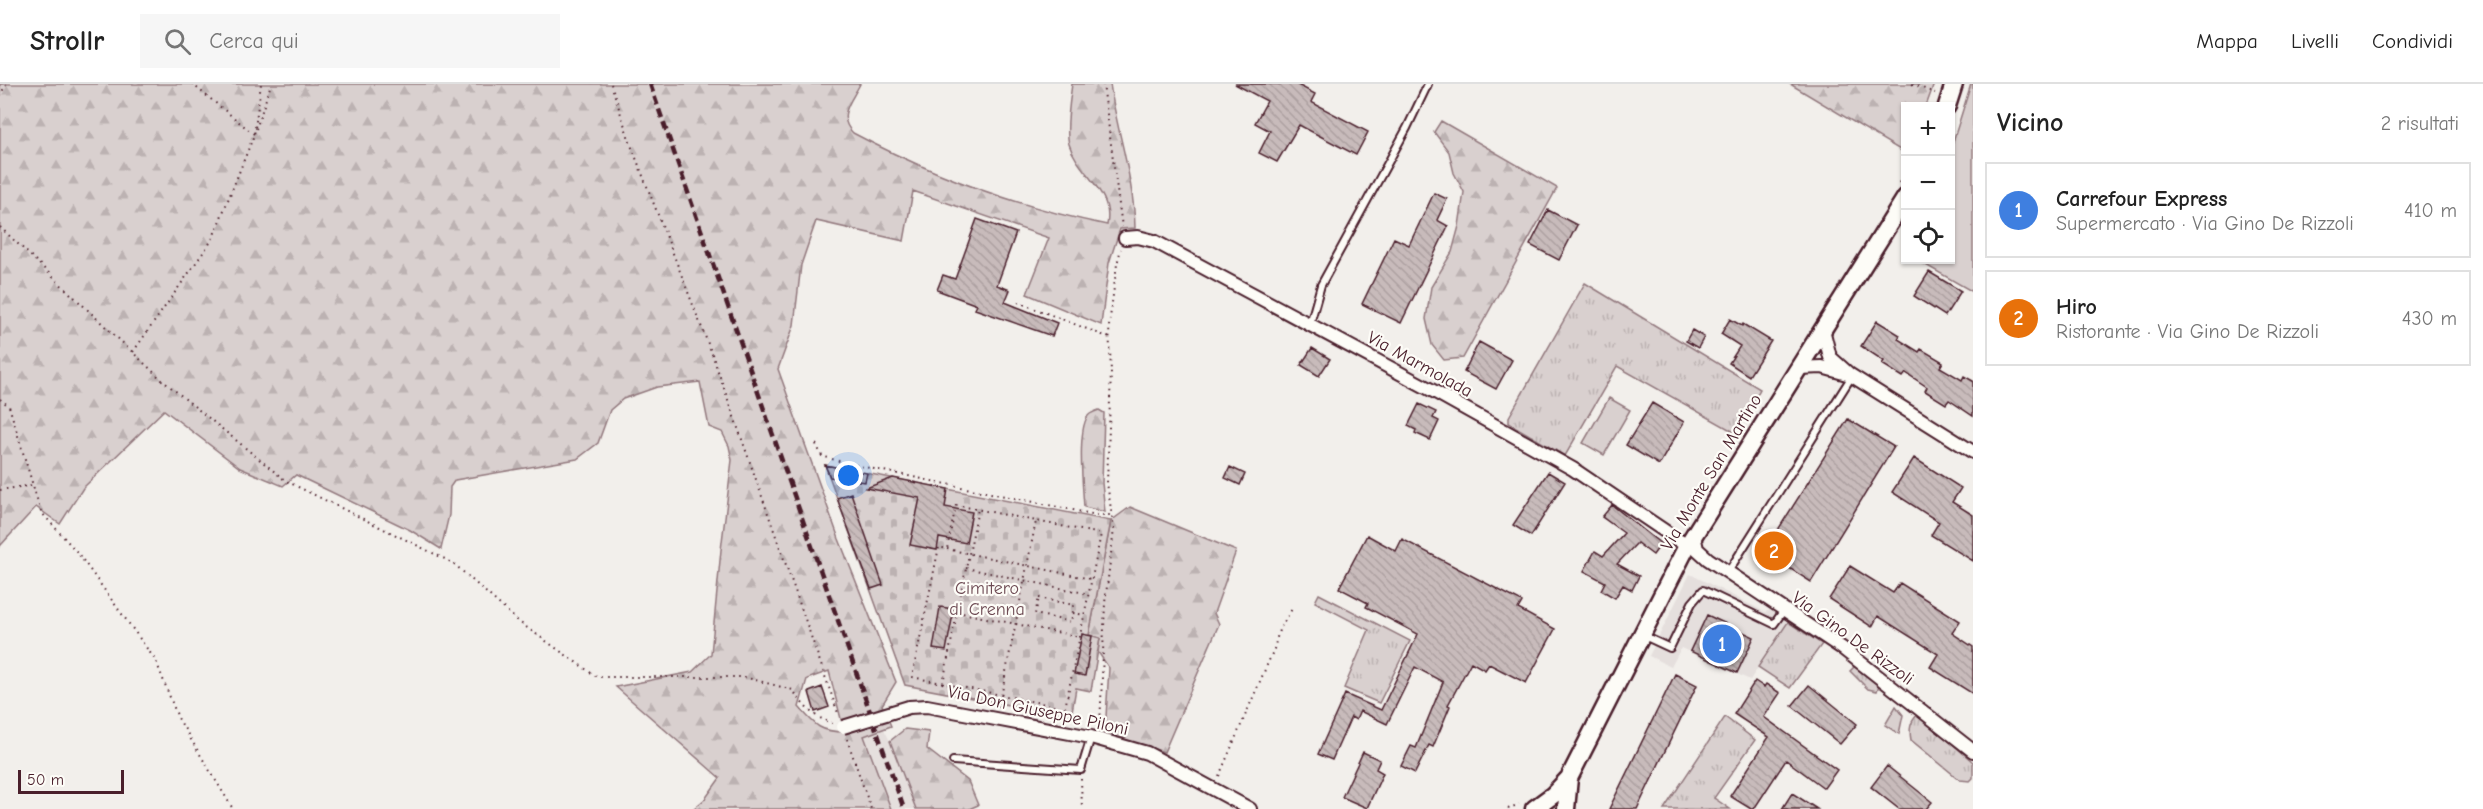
<!DOCTYPE html>
<html lang="it">
<meta charset="utf-8">
<style>
:root{--surface:#fff;--page:#f6f6f6;--text:#222;--muted:#767676;--line:#e0e0e0;--accent:#0b8043}
body{margin:0;font-family:"Comic Neue",sans-serif;background:var(--page);color:var(--text)}
.controls{position:absolute;right:18px;top:18px;display:grid;overflow:hidden;border-radius:0px;box-shadow:0 2px 4px #0004}
.controls button{width:54px;height:54px;display:grid;place-items:center;padding:0;border:0;border-bottom:2px solid var(--line);background:var(--surface);color:var(--text);font:30px sans-serif}
.scale{position:absolute;left:18px;bottom:15px;width:106px;box-sizing:border-box;padding-left:6px;border:3px solid #4a1f2b;border-top:0;font-size:16px;line-height:21px;white-space:nowrap;color:#4a1f2b;-webkit-text-stroke:4px #fdfcf7;paint-order:stroke}
.you{position:absolute;left:849px;top:392px;width:21px;height:21px;margin:-15px;border:4px solid #fff;border-radius:50%;background:#1a73e8;box-shadow:0 0 0 9px #1a73e833}
.badge{display:grid;place-items:center;width:39px;height:39px;border-radius:50%;background:var(--accent);color:#fff;font-size:20px;font-weight:700}
.pin{position:absolute;translate:-50% -50%;border:3px solid #fff;box-shadow:0 2px 6px #0006}
.list{margin:0;padding:0;list-style:none}
h2{display:flex;justify-content:space-between;align-items:center;height:78px;margin:0;padding:0 24px;font-size:26px}
h2 small{font-size:20px;font-weight:400;color:var(--muted)}
.list li{display:grid;grid-template-columns:39px 1fr auto;gap:18px;align-items:center;box-sizing:border-box;height:96px;margin:0 12px 12px;padding:0 12px;border:2px solid var(--line);border-radius:0px}
.list b{display:block;font-size:22px;white-space:nowrap}
.list p{margin:0;font-size:20px;white-space:nowrap;color:var(--muted)}
.list em{font-size:20px;font-style:normal;color:var(--muted)}
.icon{flex:none;width:33px;height:33px;fill:none;stroke:currentColor;stroke-width:2;stroke-linecap:round;stroke-linejoin:round}
.map{position:relative;flex:none;width:1973px;height:725px;overflow:hidden}
header{display:flex;align-items:center;gap:36px;box-sizing:border-box;height:84px;padding:0 30px;background:var(--surface);border-bottom:2px solid var(--line)}
header strong{font-size:28px}
nav{display:flex;gap:33px;margin-inline-start:auto;font-size:21px}
.search{width:420px;height:54px;background:var(--page);display:flex;align-items:center;gap:15px;box-sizing:border-box;padding:0 21px;border-radius:0px;color:var(--muted);font-size:22px}
main{display:flex}
aside{flex:1;background:var(--surface)}
.map>svg:first-child{display:block}
.built{fill:#e5dfdd}
.grass{fill:url(#grass-tufts);stroke:#92787d;stroke-width:1.5}
.forest{fill:url(#forest-firs);stroke:#92787d;stroke-width:1.5;fill-rule:evenodd}
.cemetery{fill:url(#cemetery-stones);stroke:#92787d;stroke-width:1.5}
.pitch{fill:#d9d0cf;stroke:#92787d;stroke-width:1.5}
.building{fill:url(#building-back-hatch);stroke:#4a1f2b;stroke-width:1.5}
.lines{fill:none;stroke-linecap:round;stroke-linejoin:round}
.lane-casing{stroke:#4a1f2b;stroke-width:10}
.street-casing{stroke:#4a1f2b;stroke-width:16}
.secondary-casing{stroke:#4a1f2b;stroke-width:21}
.path{stroke:#4a1f2b;stroke-width:2;stroke-dasharray:1.5 4.5;stroke-linecap:butt}
.lane{stroke:#fdfcf7;stroke-width:6}
.street{stroke:#fdfcf7;stroke-width:12}
.secondary{stroke:#fdfcf7;stroke-width:16}
.rail{stroke:#4a1f2b;stroke-width:4.5;stroke-dasharray:9 4.5;stroke-linecap:butt}
.street-bridge-casing{stroke:#4a1f2b;stroke-width:16;stroke-linecap:butt}
.street-bridge{stroke:#fdfcf7;stroke-width:12}
.labels{text-anchor:middle;stroke-width:4.5;stroke-linejoin:round;paint-order:stroke}
.street-label{font-size:18px;fill:#4a1f2b;stroke:#fdfcf7}
.park-label{font-size:18px;fill:#6e4b54;stroke:#fdfcf7}
</style>
<header>
<strong>Strollr</strong>
<div class="search"><svg class="icon" aria-label="search" viewBox="0 0 24 24"><circle cx="10" cy="10" r="6"/><path d="M15 15l6 6"/></svg>Cerca qui</div>
<nav><a>Mappa</a><a>Livelli</a><a>Condividi</a></nav>
</header>
<main>
<div class="map">
<svg width="1973" height="725" viewBox="0 0 1973 725">
<defs>
<pattern id="grass-tufts" width="24" height="20" patternUnits="userSpaceOnUse" patternTransform="scale(1.5)"><rect width="24" height="20" fill="#d9d0cf"/><path d="M3 7l-1-3M5 7V3M7 7l1-3M15 17l-1-3M17 17v-4M19 17l1-3" fill="none" stroke="#bcb2b2"/></pattern>
<pattern id="forest-firs" width="22" height="20" patternUnits="userSpaceOnUse" patternTransform="scale(1.5)"><rect width="22" height="20" fill="#d9d0cf"/><path d="M5 1l3.5 6h-7zM16 11l3.5 6h-7z" fill="#bcb2b2"/></pattern>
<pattern id="cemetery-stones" width="16" height="16" patternUnits="userSpaceOnUse" patternTransform="scale(1.5)"><rect width="16" height="16" fill="#d9d0cf"/><path d="M2 7V4a2 2 0 0 1 4 0v3zM10 15v-3a2 2 0 0 1 4 0v3z" fill="#bcb2b2"/></pattern>
<pattern id="building-back-hatch" width="6" height="6" patternUnits="userSpaceOnUse" patternTransform="scale(1.5)"><rect width="6" height="6" fill="#c8bbbb"/><path d="M-1 5l2 2M0 0l6 6M5-1l2 2" fill="none" stroke="#ada0a1"/></pattern>
</defs>
<rect width="100%" height="100%" fill="#f2efeb"/>
<filter id="ink" filterUnits="userSpaceOnUse"><feTurbulence type="fractalNoise" baseFrequency=".0167" numOctaves="2"/><feDisplacementMap in="SourceGraphic" scale="12" xChannelSelector="R" yChannelSelector="G"/><feConvolveMatrix kernelMatrix="1 2 1 2 8 2 1 2 1" color-interpolation-filters="sRGB"/></filter>
<g filter="url(#ink)">
<path class="built" d="M1690,490l75,38 6,-2 17,12 -38,58 -69,-32 -10,19 -22,-11z
M884,645l6,12 26,68h-25l-27,-73z"/>
<path class="grass" d="M1585,199l175,106 -24,44 -119,-67 -52,90 -56,-33v-6z
M1319,510l91,47 -31,62 -35,-15 25,-58 -54,-28z
M1788,538l34,22 -32,44 -32,-21z
M1856,581l23,20 -2,6 -9,-2 -18,-18z
M1896,622l7,9 -4,19 -14,-9z
M1918,630l55,48v16l-3,3 -10,-1 -49,-40c-2,-11 -1,-18 7,-26z
M1725,633l30,23 -41,58 16,11h-66z"/>
<path class="forest" d="M0,0h860c-9,18 -24,32 -7,49 79,42 166,74 254,92 7,-34 -29,-51 -38,-81 -4,-15 1,-44 3,-60h38c7,48 24,95 25,144l-15,1 -11,34 -8,62 -74,-31 22,-56 -136,-47 -9,50 -88,-20 -15,44 -7,60 -16,44 61,170 57,143 -14,23 9,21 -27,10 27,73h-198l12,-10 15,-21 -104,-91 76,-15 19,-18 10,-104 11,-90 -3,-14 -7,-14 -13,-5 -9,-45 -43,5 -34,12 -13,11 -12,33 -21,16 -122,21 -5,7 -1,28 -8,34 -31,-19 -114,-55 -13,11 -43,-18 -76,-58 -81,78 -23,36 -24,-17 -36,39zM829,587l15,60v1c-25,0 -30,-8 -45,-25l8,-28z
M1790,0h144l-8,22h-20l-1,47z
M1441,37l116,67 -94,170 -19,2 -12,-15 -6,-26 5,-32 21,-35 7,-26 5,-34 -10,-19 -5,-21 -15,-20z
M1099,326l5,3 -2,70 3,29 -21,-5c-1,-18 -8,-83 6,-93 3,-2 6,-3 9,-4z
M1130,423l106,44 -22,62 5,11 -55,128 -59,-19 4,-65 -11,-16 2,-14 -11,-3 22,-114z
M905,645l24,3 -2,17 41,32 10,24 -9,4h-53l-26,-68z"/>
<path class="cemetery" d="M825,381l286,56 -22,114 11,3 -9,53 -15,-3 -5,29 -166,-32z"/>
<path class="pitch" d="M1971,0h2v208l-56,-32h33l1,-112z
M1609,314l21,12 -26,45 -21,-12z"/>
<path class="building" d="M1235,0h61l19,10 -4,8 57,30 -12,23 -57,-30 -22,37 -18,-9 11,-22 -15,-8 12,-22z
M1434,109l13,6 -10,21 11,6 -47,97 -39,-19 32,-66 15,7z
M1548,126l29,15 -18,35 -29,-15z
M977,135l39,14 -19,52 13,5 -5,12 52,21 -5,13 -77,-27 2,-4 -40,-15 6,-15 12,4z
M1929,188l32,19 -16,25 -31,-20z
M1730,235l12,7 1,-2 28,17 -22,35 -20,-13 11,-17 -19,-12z
M1877,237l23,14 -2,4 21,13 2,-3 22,13 -3,5 22,13 2,-4 9,5v35l-24,-16 -3,4 -21,-13 2,-4 -21,-14 -3,4 -21,-13 2,-3 -23,-15z
M1692,246l12,7 -6,11 -12,-7z
M1479,258l33,18 -16,29 -32,-17z
M1312,264l18,11 -11,17 -18,-11z
M1652,319l32,19 -25,43 -33,-20z
M1419,320l17,8 -3,6 6,3 -9,19 -15,-7 1,-3 -8,-4z
M1848,335l46,28 -83,135 -47,-30z
M1914,374l47,30 -9,14 21,13v46l-42,-26 8,-13 -47,-30z
M825,381l42,8 -2,9 -35,-5z
M1230,383l15,7 -5,11 -15,-7z
M1548,388l17,10 -34,54 -18,-11z
M893,394l55,11 -3,18 27,5 -6,31 -27,-5 -2,12 -27,-5 10,-47 -54,-10z
M851,409l32,92 -12,4 -34,-91z
M1612,421l49,39 -8,11 -16,-12 -20,21 22,12 -7,14 -9,-5 -8,13 -14,-8 4,-8 -21,-11 11,-20 8,5 21,-23 -22,-16z
M1367,451l29,16 6,-12 120,63 -4,7 37,20 -29,54 -37,-19 -4,6 -14,-8 -23,43 2,1 -17,41 -4,-2 -14,28 -14,-7 10,-20 5,2 27,-66 -28,-15 -28,57 -27,-13 -4,9 -5,-3 -19,43 -14,-6 27,-60 36,16 37,-76 -52,-27 2,-4 -29,-15z
M1850,482l43,27 7,-10 60,38 -8,12 21,14v47l-43,-27 8,-13 -60,-38 -6,11 -43,-28z
M940,523l14,2 -8,42 -13,-2z
M1707,531l47,22 -17,36 -47,-22z
M1082,550l10,2 -7,40 -11,-2z
M1675,590l22,11 -60,124h-28z
M1755,597l9,6 2,-3 14,9 -16,24 73,53 -13,18 -38,-28 -32,49h-3l-21,-13 39,-59 -35,-23z
M1809,601l48,39 -17,20 -48,-38z
M822,603l7,20 -14,5 -6,-20z
M1363,668l17,8 -4,9 7,4 -16,35 -25,-11z
M1887,682l45,36 -6,7h-27l-28,-22z
M1792,709l25,16h-35z"/>
<g class="lines">
<defs>
<path id="lane" d="M1310,240l11,-39 86,-157 21,-44
M1728,488l124,-196
M1642,551l28,13 22,-45 11,-13 71,34 10,-14
M953,677l128,9 10,-33"/>
<path id="street" d="M1125,154l13,-1 16,4 283,152 136,76 114,77
M1823,245l7,28 19,17 124,78
M1798,284l24,-1 25,7
M1694,451l3,14 11,10 134,89 131,103
M909,623l18,-1 164,31 56,16 103,56"/>
<path id="secondary" d="M1947,22l7,-22
M1534,725l19,-14 16,-17 118,-232 219,-349
M1566,725l3,-31"/>
</defs>
<use href="#lane" class="lane-casing"/>
<use href="#street" class="street-casing"/>
<use href="#secondary" class="secondary-casing"/>
<path class="path" d="M192,0l62,50
M611,0l20,61 81,209 127,362
M1103,0l19,143
M1912,0l23,9
M0,12l6,-12
M256,45l15,-45
M1899,99l7,-12
M0,143l162,153 124,101 167,82 66,59 78,55h147l49,13c10,16 20,27 39,33
M1018,218l92,36
M133,268l79,-112 42,-105 7,-51
M0,315l9,7 32,106 36,40 79,109 22,57 55,91
M816,360l6,12 23,7 252,52h16
M0,406l33,-5
M956,421l145,29 -36,174 -153,-31 27,-130 8,2z
M947,465l144,30
M966,484l123,26
M1039,514l35,7 -3,17 -36,-8z
M957,528l123,25
M1073,529l11,2
M943,599l35,-174
M999,623l37,-186
M1100,643l5,-124 9,-74 -7,-46 4,-111 -2,-46 8,-62 4,-15
M847,655l24,70
M1219,692l55,-127 5,-19 13,-21
M1081,695l1,30
M1508,725l11,-5"/>
<use href="#lane" class="lane"/>
<use href="#street" class="street"/>
<use href="#secondary" class="secondary"/>
<path class="rail" d="M650,0l254,725"/>
<defs>
<path id="street-bridge" d="M843,643l66,-20"/>
</defs>
<use href="#street-bridge" class="street-bridge-casing"/>
<use href="#street-bridge" class="street-bridge"/>
</g>
</g>
<g class="labels">
<g class="street-label">
<text transform="translate(1420 280) rotate(29)" y="6">Via Marmolada</text>
<text transform="translate(1711 388) rotate(-59)" y="6">Via Monte San Martino</text>
<text transform="translate(1853 554) rotate(36)" y="6">Via Gino De Rizzoli</text>
<text transform="translate(1038 626) rotate(12)" y="6">Via Don Giuseppe Piloni</text>
</g>
<g class="park-label">
<text x="987" y="510">Cimitero<tspan x="987" dy="21">di Crenna</tspan></text>
</g>
</g>
</svg>
<div class="controls">
<button>+</button>
<button>−</button>
<button><svg class="icon" aria-label="locate" viewBox="0 0 24 24"><circle cx="12" cy="12" r="6"/><path d="M12 2v4M12 18v4M2 12h4M18 12h4"/></svg></button>
</div>
<div class="scale">50 m</div>
<div class="you"></div>
<div class="pin badge" style="left:1722px;top:560px;background:#3f7fe0">1</div>
<div class="pin badge" style="left:1774px;top:467px;background:#e8710a">2</div>
</div>
<aside>
<h2>Vicino<small>2 risultati</small></h2>
<ul class="list">
<li><span class="badge" style="background:#3f7fe0">1</span><div><b>Carrefour Express</b><p>Supermercato · Via Gino De Rizzoli</p></div><em>410 m</em></li>
<li><span class="badge" style="background:#e8710a">2</span><div><b>Hiro</b><p>Ristorante · Via Gino De Rizzoli</p></div><em>430 m</em></li>
</ul>
</aside>
</main>
